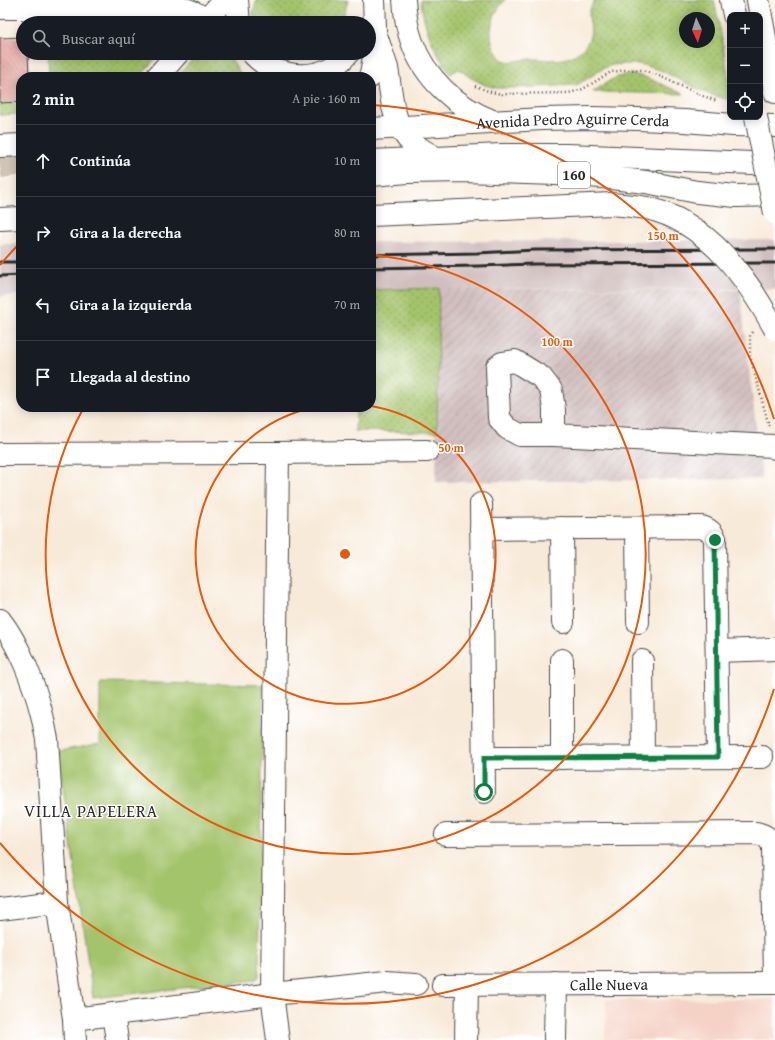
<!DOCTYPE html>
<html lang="es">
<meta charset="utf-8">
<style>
:root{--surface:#171b24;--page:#242831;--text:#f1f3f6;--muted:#9ea1a6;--line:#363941}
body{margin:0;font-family:"Gentium Book Plus",serif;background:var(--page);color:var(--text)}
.controls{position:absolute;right:12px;top:12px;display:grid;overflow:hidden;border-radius:8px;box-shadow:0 2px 10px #0003}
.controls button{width:36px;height:36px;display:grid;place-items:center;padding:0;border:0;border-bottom:1px solid var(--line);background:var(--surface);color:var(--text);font:20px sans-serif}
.compass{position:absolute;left:679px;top:12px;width:36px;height:36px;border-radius:50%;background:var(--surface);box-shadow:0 2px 10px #0003;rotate:176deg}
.stop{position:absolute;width:12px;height:12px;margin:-9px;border:3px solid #0b8043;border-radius:50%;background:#fff}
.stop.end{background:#0b8043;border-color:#fff;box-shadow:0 1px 4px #0008}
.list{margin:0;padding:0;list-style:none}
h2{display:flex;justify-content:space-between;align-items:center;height:52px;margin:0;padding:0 16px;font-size:17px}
h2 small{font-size:13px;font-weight:400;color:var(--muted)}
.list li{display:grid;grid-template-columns:26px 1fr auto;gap:12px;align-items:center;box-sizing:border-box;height:72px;padding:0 16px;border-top:1px solid var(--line)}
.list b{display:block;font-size:15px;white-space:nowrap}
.list em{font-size:13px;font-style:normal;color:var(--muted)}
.icon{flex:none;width:22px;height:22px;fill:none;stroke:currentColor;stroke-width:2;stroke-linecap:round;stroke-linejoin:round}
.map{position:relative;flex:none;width:775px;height:1040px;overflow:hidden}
.search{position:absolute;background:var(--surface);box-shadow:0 2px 10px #0003;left:16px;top:16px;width:360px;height:44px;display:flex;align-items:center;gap:10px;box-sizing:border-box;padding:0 14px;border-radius:22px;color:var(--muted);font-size:15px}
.panel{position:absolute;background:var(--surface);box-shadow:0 2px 10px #0003;left:16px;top:72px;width:360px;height:340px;border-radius:16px}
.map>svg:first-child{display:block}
.built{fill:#f6d1c5}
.industrial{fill:url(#industrial-furrows)}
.railway{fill:#d1bfbf}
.grass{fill:url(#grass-dots);stroke:#68784c;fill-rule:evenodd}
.garden{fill:#a4c46c;stroke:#68784c}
.building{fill:url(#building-back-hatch)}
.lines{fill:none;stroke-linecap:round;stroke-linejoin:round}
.minor-tunnel{stroke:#cfc4b6;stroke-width:22;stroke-dasharray:22 11;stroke-linecap:butt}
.minor-casing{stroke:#4a4845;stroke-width:24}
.major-casing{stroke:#4a4845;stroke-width:24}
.highway-casing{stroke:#4a4845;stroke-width:24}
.path{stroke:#4a4845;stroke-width:2.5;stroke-dasharray:1 3;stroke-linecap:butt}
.minor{stroke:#fff;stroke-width:22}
.major{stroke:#fff;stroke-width:22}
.highway{stroke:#fff;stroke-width:22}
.rail{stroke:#2b2b2b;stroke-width:3}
.highway-bridge-casing{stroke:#4a4845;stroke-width:24;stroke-linecap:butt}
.highway-bridge{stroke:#fff;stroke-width:22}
.route{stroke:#0b8043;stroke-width:5}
.ring{fill:none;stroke:#e8590c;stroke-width:2}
.labels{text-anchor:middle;stroke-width:3;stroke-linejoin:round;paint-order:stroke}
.shield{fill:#fff;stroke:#6b6b6b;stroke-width:1}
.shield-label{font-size:15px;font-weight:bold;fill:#2b2b2b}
.street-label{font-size:16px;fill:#2b2b2b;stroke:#fff}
.neighbourhood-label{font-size:17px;letter-spacing:1px;fill:#2b2b2b;stroke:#fff}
.centre{fill:#e8590c;stroke:#fff;stroke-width:2}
.ring-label{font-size:12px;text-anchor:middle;font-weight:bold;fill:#e8590c;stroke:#fff;stroke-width:3;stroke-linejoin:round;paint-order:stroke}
</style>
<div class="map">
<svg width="775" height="1040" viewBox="0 0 775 1040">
<defs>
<pattern id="industrial-furrows" width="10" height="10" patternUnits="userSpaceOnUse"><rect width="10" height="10" fill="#d1bfbf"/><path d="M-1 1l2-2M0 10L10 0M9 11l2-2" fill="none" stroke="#b4a4a4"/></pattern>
<pattern id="grass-dots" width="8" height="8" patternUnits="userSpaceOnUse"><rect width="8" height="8" fill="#a4c46c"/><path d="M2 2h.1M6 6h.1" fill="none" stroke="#869f59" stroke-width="1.8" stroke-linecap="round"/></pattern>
<pattern id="building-back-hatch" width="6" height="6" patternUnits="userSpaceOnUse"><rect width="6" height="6" fill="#e29c98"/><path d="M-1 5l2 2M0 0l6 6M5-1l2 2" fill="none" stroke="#b77f7c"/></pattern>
</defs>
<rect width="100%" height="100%" fill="#fff"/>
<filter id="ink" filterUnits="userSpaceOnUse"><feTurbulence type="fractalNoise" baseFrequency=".025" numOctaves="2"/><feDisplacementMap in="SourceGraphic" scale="8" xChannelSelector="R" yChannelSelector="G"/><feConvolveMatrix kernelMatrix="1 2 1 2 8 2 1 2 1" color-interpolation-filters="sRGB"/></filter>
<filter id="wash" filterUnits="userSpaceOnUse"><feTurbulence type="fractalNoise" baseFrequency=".012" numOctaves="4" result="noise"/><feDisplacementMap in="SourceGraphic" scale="16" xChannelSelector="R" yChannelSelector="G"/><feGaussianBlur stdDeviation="0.9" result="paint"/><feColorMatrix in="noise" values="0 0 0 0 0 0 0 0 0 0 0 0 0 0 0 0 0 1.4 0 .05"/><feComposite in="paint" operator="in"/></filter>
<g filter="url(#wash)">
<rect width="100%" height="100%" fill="#f8ead9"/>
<path class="built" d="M775,999v41h-170l1,-40z"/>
<path class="industrial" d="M439,288l301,2 22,189h-12l-314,3z"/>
<path class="railway" d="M775,240v49l-336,-1 -68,2v-48z
M0,244h21v51l-21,1z"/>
<path class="grass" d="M257,0h91l-6,23h-88l-1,-12z
M421,0h84c-12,13 -18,31 -11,48 3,5 5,10 9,12 8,4 17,-1 24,-1 22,-1 41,7 58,-13 5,-6 7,-15 5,-23 0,-3 -1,-5 -1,-9 1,-5 3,-10 6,-14h119l8,39 8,49v12l-22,-6 -48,-24 -20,-6h-17l-11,1 -8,3 -27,17 -64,3h-17l-11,-3 -14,-7 -12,-9 -9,5c-15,-22 -27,-47 -29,-74zM685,18h24v24h-24z
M48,53h112l-20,24h-91z
M199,53h29l10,17 6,7h-68z
M274,53h47c-14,11 -33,7 -47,0z
M632,74l13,3 39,17 -91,-2c14,-10 21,-16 39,-18z
M0,94h21v20l-21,1z
M439,288l-2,144 -82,-1 1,-24h15v-117z"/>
<path class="garden" d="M100,682l163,3 -4,292 -5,3 -161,18 -35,-247 42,-7z"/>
<g id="blocks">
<path class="building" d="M23,37v16h5l1,24h-8v25l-21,1v-65z"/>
</g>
</g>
<g filter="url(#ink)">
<use href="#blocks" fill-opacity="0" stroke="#4a4845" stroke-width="1"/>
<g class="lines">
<path class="minor-tunnel" d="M0,167l21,-3"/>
<defs>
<g id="minor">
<path d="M0,8h180c12,2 17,6 26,12"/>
<path d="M375,32l12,36 6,39 6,20 9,12 11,9 17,10"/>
<path d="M371,161l130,-6h67l207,9"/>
<path d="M554,435v-26l-3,-19 -10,-13 -26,-16 -13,2 -5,4 2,51 8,10 13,7h34l220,11 1,2"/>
<path d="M0,454l278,-1 149,-2"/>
<path d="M481,504l3,288"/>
<path d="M562,528l1,94"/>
<path d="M637,528l1,94"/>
<path d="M481,529l220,-2c8,2 12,5 14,13l3,217"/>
<path d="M0,620c19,24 35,66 42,95 2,8 3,16 5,24l10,163 17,117 1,21"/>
<path d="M717,651l58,-2"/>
<path d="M562,660v98"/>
<path d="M642,661l1,96"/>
<path d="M484,758l278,-1"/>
<path d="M446,835l310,-2c9,2 14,5 17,14l2,136"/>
<path d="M0,909l57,-7"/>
<path id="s1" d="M443,985l332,-2"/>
<path d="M113,1014l4,26"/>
<path d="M74,1019l198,-25 87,-9 28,-3 29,2"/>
<path d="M278,1040l-6,-46 6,-541"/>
<path d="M466,1040l1,-55"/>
<path d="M555,1040l1,-56"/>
</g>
<path id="major" d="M204,23l20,-23
M157,77l21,-24"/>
<g id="highway">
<path d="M237,0l2,23"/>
<path d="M404,0c1,14 3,29 8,42 13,37 45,65 80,79"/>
<path d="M731,0l3,15"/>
<path d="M758,0l17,92"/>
<path d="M252,53c25,28 72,31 96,0"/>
<path d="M370,77c7,-26 5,-51 4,-77"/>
<path id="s2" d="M371,129l171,-10 49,-1 47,1 47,2 48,4 42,1"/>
<path d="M0,146l21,-1"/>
<path d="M371,175l37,-3 57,-1 91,3 47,3 43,5 51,10 39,4 39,-1"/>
<path d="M0,219l21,-1"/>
</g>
</defs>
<use href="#minor" class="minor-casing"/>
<use href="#major" class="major-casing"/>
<use href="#highway" class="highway-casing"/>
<path class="path" d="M475,86l16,6 11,2 67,-1 14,-4 28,-17 15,-2h16l13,4 48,22 14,5
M752,332l-2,3v21l19,70"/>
<use href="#minor" class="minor"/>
<use href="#major" class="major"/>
<use href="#highway" class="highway"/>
<path class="rail" d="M371,255l106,-2 58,-3 240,-1
M0,262h21
M371,268l107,-2 57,-2 240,-1
M0,276l21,-1"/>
<defs>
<path id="highway-bridge" d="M756,117l19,96
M371,215l240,-11c12,1 24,2 36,4 61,14 100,70 128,121"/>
</defs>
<use href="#highway-bridge" class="highway-bridge-casing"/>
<use href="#highway-bridge" class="highway-bridge"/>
</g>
</g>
<g class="lines" filter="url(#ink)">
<path class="route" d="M484,792v-34l234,-1 -3,-217"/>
</g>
<g class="ring">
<path d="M371 406A150 150 0 1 1 315 407"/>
<path d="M371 255A300 300 0 1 1 83 409"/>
<path d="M774 689A450 450 0 0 1 0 843M0 265A450 450 0 0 1 19 244M372 105A450 450 0 0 1 774 419"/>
</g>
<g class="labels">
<rect class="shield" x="558" y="162" width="32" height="26" rx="3"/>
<g class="shield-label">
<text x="574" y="180">160</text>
</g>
<g class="street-label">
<text dy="6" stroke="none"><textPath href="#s2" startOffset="202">Avenida Pedro Aguirre Cerda</textPath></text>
<text dy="6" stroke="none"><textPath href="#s1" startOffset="166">Calle Nueva</textPath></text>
</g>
<g class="neighbourhood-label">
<text x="91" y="817">VILLA PAPELERA</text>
</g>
</g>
<circle cx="345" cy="554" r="6" class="centre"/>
<g class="ring-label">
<text x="663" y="240">150 m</text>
<text x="557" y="346">100 m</text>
<text x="451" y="452">50 m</text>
</g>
</svg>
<div class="controls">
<button>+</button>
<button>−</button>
<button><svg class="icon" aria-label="locate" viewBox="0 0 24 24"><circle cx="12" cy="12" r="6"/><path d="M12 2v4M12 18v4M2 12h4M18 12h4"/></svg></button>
</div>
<svg class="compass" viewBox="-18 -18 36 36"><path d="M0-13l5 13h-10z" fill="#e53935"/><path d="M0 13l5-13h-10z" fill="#9ea1a6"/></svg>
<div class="stop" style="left:484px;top:792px"></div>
<div class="stop end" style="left:715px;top:540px"></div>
<div class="search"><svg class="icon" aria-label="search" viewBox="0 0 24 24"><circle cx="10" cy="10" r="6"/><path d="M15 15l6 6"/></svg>Buscar aquí</div>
<section class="panel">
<h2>2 min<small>A pie · 160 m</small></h2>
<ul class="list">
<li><svg class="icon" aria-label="ahead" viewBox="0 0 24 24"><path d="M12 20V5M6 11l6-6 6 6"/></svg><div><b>Continúa</b></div><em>10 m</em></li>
<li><svg class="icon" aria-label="right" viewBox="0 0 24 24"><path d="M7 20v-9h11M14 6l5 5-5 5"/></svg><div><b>Gira a la derecha</b></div><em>80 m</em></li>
<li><svg class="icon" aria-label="left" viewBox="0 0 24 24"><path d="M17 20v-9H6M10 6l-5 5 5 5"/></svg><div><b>Gira a la izquierda</b></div><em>70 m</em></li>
<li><svg class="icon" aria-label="arrive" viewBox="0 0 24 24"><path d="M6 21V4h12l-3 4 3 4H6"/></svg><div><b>Llegada al destino</b></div></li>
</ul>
</section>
</div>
